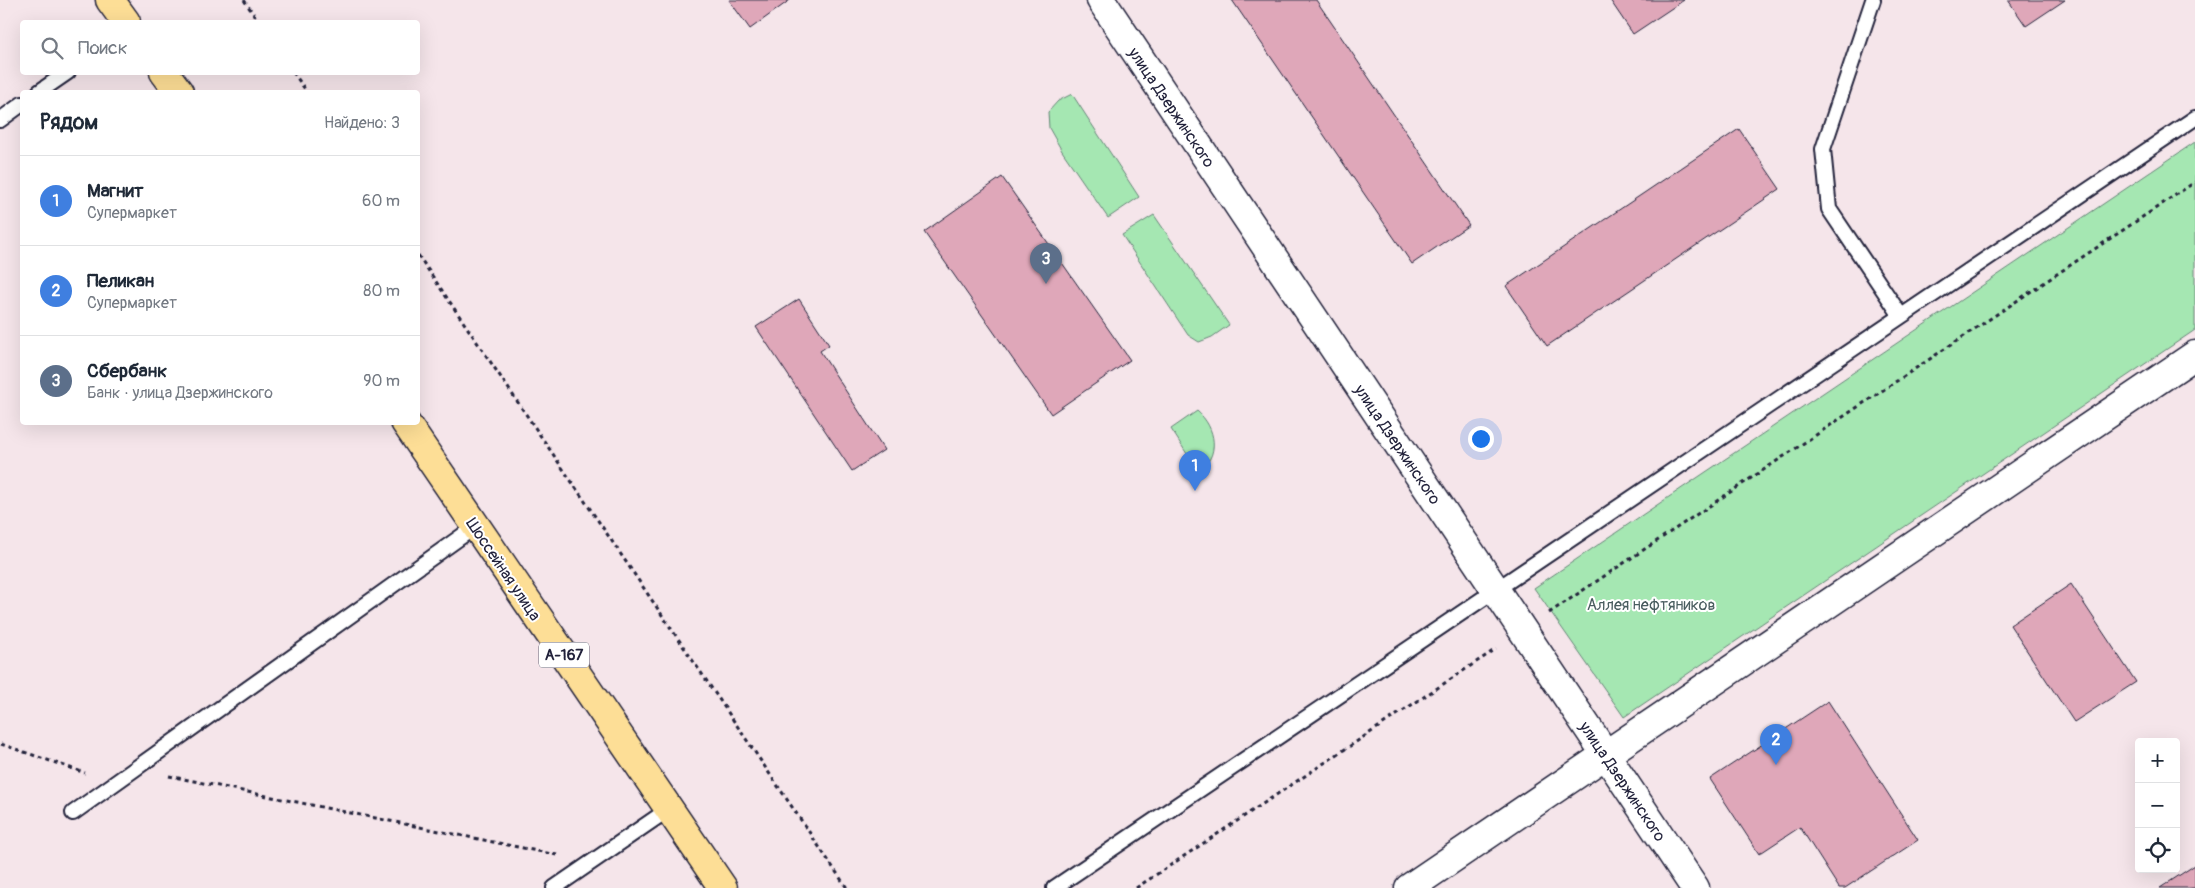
<!DOCTYPE html>
<html lang="ru">
<meta charset="utf-8">
<style>
:root{--surface:#fff;--page:#f6f6f7;--text:#1f2937;--muted:#747a83;--line:#e0e1e3;--accent:#2563eb}
body{margin:0;font-family:Pangolin,sans-serif;background:var(--page);color:var(--text)}
.controls{position:absolute;right:15px;bottom:15px;display:grid;overflow:hidden;border-radius:5px;box-shadow:0 5px 20px #0002}
.controls button{width:45px;height:45px;display:grid;place-items:center;padding:0;border:0;border-bottom:1px solid var(--line);background:var(--surface);color:var(--text);font:25px sans-serif}
.you{position:absolute;left:1480px;top:438px;width:18px;height:18px;margin:-12px;border:4px solid #fff;border-radius:50%;background:#1a73e8;box-shadow:0 0 0 8px #1a73e833}
.badge{display:grid;place-items:center;width:32px;height:32px;border-radius:50%;background:var(--accent);color:#fff;font-size:16px;font-weight:700}
.pin{position:absolute;translate:-50% -41px;filter:drop-shadow(0 1px 2px #0008)}
.pin::after{content:'';position:absolute;top:26px;width:18px;height:15px;background:inherit;clip-path:polygon(0 0,100% 0,50% 100%)}
.list{margin:0;padding:0;list-style:none}
h2{display:flex;justify-content:space-between;align-items:center;height:65px;margin:0;padding:0 20px;font-size:21px}
h2 small{font-size:16px;font-weight:400;color:var(--muted)}
.list li{display:grid;grid-template-columns:32px 1fr auto;gap:15px;align-items:center;box-sizing:border-box;height:90px;padding:0 20px;border-top:1px solid var(--line)}
.list b{display:block;font-size:19px;white-space:nowrap}
.list p{margin:0;font-size:16px;white-space:nowrap;color:var(--muted)}
.list em{font-size:16px;font-style:normal;color:var(--muted)}
.icon{flex:none;width:28px;height:28px;fill:none;stroke:currentColor;stroke-width:2;stroke-linecap:round;stroke-linejoin:round}
.map{position:relative;flex:none;width:2195px;height:888px;overflow:hidden}
.search{position:absolute;background:var(--surface);box-shadow:0 5px 20px #0002;left:20px;top:20px;width:400px;height:55px;display:flex;align-items:center;gap:12px;box-sizing:border-box;padding:0 18px;border-radius:5px;color:var(--muted);font-size:19px}
.panel{position:absolute;background:var(--surface);box-shadow:0 5px 20px #0002;left:20px;top:90px;width:400px;height:335px;border-radius:5px}
.map>svg:first-child{display:block}
.green{fill:#a5e7b2;stroke:#648476}
.building{fill:#dfa7b9;stroke:#22223b}
.lines{fill:none;stroke-linecap:round;stroke-linejoin:round}
.lane-casing{stroke:#22223b;stroke-width:18}
.street-casing{stroke:#22223b;stroke-width:31}
.secondary-casing{stroke:#22223b;stroke-width:31}
.highway-casing{stroke:#22223b;stroke-width:31}
.path{stroke:#22223b;stroke-width:3;stroke-dasharray:4 4;stroke-linecap:butt}
.lane{stroke:#fff;stroke-width:14}
.street{stroke:#fff;stroke-width:28}
.secondary{stroke:#fff;stroke-width:28}
.highway{stroke:#fdde96;stroke-width:28}
.labels{text-anchor:middle;stroke-width:4;stroke-linejoin:round;paint-order:stroke}
.shield{fill:#fff;stroke:#646476;stroke-width:1}
.shield-label{font-size:15px;font-weight:bold;fill:#22223b}
.street-label{font-size:16px;fill:#22223b;stroke:#fff}
.park-label{font-size:16px;fill:#495d5f;stroke:#fff}
</style>
<div class="map">
<svg width="2195" height="888" viewBox="0 0 2195 888">
<rect width="100%" height="100%" fill="#f5e5ea"/>
<filter id="ink" filterUnits="userSpaceOnUse"><feTurbulence type="fractalNoise" baseFrequency=".02" numOctaves="2"/><feDisplacementMap in="SourceGraphic" scale="10" xChannelSelector="R" yChannelSelector="G"/><feConvolveMatrix kernelMatrix="1 2 1 2 8 2 1 2 1" color-interpolation-filters="sRGB"/></filter>
<g filter="url(#ink)">
<path class="green" d="M1072,94l67,103 -31,21 -46,-67 -13,-23 -1,-16 10,-11z
M2195,142v188l-571,387 -90,-129z
M1154,215l75,110 -17,12 -13,5 -11,-7 -66,-100z
M1197,411c19,16 24,46 1,60l-27,-42z"/>
<path class="building" d="M729,0h61l-40,29z
M1232,0h84l153,225 -57,39z
M1610,0h74l-51,34z
M2008,0h57l-39,26z
M1739,129l41,60 -233,157 -41,-60z
M1002,177l128,183 -79,54 -127,-182z
M799,299l30,46 -9,6 64,99 -32,21 -96,-144z
M2071,584l65,98 -62,40 -64,-97z
M1828,701l90,139 -73,48h-6l-39,-61 -41,27 -49,-75z
M2195,865v23h-35z"/>
<g class="lines">
<defs>
<path id="lane" d="M1873,0l-50,149 6,60 72,107
M39,92l29,-20
M0,120l22,-16
M73,813l403,-287
M554,888l115,-79
M1054,888l1141,-770"/>
<path id="street" d="M1101,0l594,888"/>
<path id="secondary" d="M1409,888l786,-533"/>
<path id="highway" d="M110,0l16,22
M164,72l15,20
M405,422l318,466"/>
</defs>
<use href="#lane" class="lane-casing"/>
<use href="#street" class="street-casing"/>
<use href="#secondary" class="secondary-casing"/>
<use href="#highway" class="highway-casing"/>
<path class="path" d="M244,0l15,22
M293,72l14,20
M418,255l429,633
M1549,613l646,-431
M1,744l84,29
M169,776l388,79
M1136,888l360,-239"/>
<use href="#lane" class="lane"/>
<use href="#street" class="street"/>
<use href="#secondary" class="secondary"/>
<use href="#highway" class="highway"/>
</g>
</g>
<g class="labels">
<rect class="shield" x="539" y="642.5" width="50" height="25" rx="4"/>
<g class="shield-label">
<text x="564" y="660">А-167</text>
</g>
<g class="street-label">
<text transform="translate(1172 107) rotate(56)" y="6">улица Дзержинского</text>
<text transform="translate(1398 444) rotate(56)" y="6">улица Дзержинского</text>
<text transform="translate(504 569) rotate(56)" y="6">Шоссейная улица</text>
<text transform="translate(1623 781) rotate(56)" y="6">улица Дзержинского</text>
</g>
<g class="park-label">
<text x="1651" y="610">Аллея нефтяников</text>
</g>
</g>
</svg>
<div class="controls">
<button>+</button>
<button>−</button>
<button><svg class="icon" aria-label="locate" viewBox="0 0 24 24"><circle cx="12" cy="12" r="6"/><path d="M12 2v4M12 18v4M2 12h4M18 12h4"/></svg></button>
</div>
<div class="you"></div>
<div class="pin badge" style="left:1195px;top:491px;background:#3f7fe0">1</div>
<div class="pin badge" style="left:1776px;top:765px;background:#3f7fe0">2</div>
<div class="pin badge" style="left:1046px;top:284px;background:#5c6f8a">3</div>
<div class="search"><svg class="icon" aria-label="search" viewBox="0 0 24 24"><circle cx="10" cy="10" r="6"/><path d="M15 15l6 6"/></svg>Поиск</div>
<section class="panel">
<h2>Рядом<small>Найдено: 3</small></h2>
<ul class="list">
<li><span class="badge" style="background:#3f7fe0">1</span><div><b>Магнит</b><p>Супермаркет</p></div><em>60 m</em></li>
<li><span class="badge" style="background:#3f7fe0">2</span><div><b>Пеликан</b><p>Супермаркет</p></div><em>80 m</em></li>
<li><span class="badge" style="background:#5c6f8a">3</span><div><b>Сбербанк</b><p>Банк · улица Дзержинского</p></div><em>90 m</em></li>
</ul>
</section>
</div>
